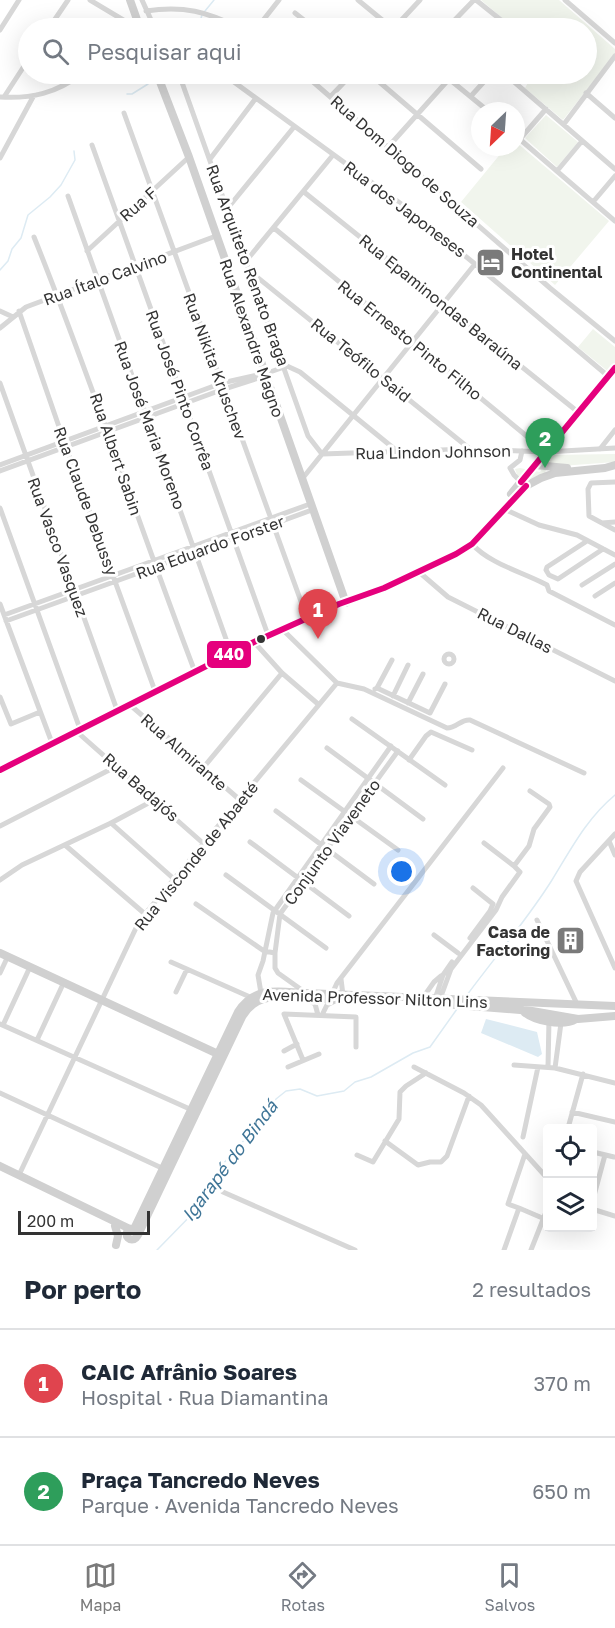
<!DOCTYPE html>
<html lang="pt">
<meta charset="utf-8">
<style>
:root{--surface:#fff;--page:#f2f2f3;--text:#1f2937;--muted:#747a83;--line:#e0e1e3;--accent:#7a7a7a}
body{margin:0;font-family:"Golos Text",sans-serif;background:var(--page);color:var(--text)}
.controls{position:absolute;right:18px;bottom:18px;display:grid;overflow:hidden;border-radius:6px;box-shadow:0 6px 24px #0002}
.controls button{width:54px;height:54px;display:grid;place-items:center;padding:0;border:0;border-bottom:2px solid var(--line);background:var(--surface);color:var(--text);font:30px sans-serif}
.compass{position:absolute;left:471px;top:102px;width:54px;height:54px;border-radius:50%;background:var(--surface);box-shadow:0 6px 24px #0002;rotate:205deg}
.scale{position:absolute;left:18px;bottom:15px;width:132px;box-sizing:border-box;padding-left:6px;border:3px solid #333;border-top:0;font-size:16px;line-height:21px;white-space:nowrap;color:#333;-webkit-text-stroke:4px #fff;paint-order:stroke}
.you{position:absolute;left:402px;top:872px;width:21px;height:21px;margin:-15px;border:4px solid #fff;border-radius:50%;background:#1a73e8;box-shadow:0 0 0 9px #1a73e833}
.badge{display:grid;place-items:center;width:39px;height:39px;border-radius:50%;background:var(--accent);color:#fff;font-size:20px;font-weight:700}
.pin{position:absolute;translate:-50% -50px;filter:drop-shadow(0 2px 3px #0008)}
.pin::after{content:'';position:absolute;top:32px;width:21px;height:18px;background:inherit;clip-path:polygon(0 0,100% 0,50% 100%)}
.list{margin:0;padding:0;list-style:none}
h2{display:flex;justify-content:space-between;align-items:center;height:78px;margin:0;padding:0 24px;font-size:26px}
h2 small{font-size:20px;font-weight:400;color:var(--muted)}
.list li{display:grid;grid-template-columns:39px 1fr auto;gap:18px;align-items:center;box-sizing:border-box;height:108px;padding:0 24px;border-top:2px solid var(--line)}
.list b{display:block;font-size:22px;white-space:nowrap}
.list p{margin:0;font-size:20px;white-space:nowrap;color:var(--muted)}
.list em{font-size:20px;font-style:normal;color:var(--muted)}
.icon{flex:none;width:33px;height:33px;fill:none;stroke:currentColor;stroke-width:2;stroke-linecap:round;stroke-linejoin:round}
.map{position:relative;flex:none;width:615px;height:1250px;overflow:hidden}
.search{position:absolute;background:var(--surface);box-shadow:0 6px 24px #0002;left:18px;right:18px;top:18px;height:66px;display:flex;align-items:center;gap:15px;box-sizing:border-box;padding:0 21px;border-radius:33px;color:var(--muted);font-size:22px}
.sheet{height:294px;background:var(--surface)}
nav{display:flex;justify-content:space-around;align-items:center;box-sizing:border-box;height:84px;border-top:2px solid var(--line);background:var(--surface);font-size:16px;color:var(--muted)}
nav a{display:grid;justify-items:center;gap:3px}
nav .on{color:var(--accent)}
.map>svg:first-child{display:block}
.green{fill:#f1f5ed}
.water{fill:#ddebf3}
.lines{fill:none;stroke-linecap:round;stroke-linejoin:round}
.stream{stroke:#ddebf3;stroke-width:1.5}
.street{stroke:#d7d7d7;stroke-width:5}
.secondary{stroke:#d0d0d0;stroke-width:8}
.bus-1-casing{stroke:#fff;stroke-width:10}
.bus-1{stroke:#e5007d;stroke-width:6}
.bus-dot{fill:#333;stroke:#fff;stroke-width:2}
.labels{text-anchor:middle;stroke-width:6;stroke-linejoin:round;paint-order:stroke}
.street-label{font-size:16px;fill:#333;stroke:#fff}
.poi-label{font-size:16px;font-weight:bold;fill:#333;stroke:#fff;text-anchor:start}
.water-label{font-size:18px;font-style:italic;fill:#3f7597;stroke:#fff}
.line-badge{stroke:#fff;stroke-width:2}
.badge-label{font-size:16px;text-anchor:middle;font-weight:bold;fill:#fff}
</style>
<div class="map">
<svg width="615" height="1250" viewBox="0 0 615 1250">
<rect width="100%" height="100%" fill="#fff"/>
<path class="green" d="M481,0h78l56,49v5l-52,66 -38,-32 7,-12 -3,-2h57v-46h-72z
M546,115l32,27 -21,25 -32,-29z
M516,142l93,79 -54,64 -94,-83 45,-55h10z
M593,329l22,18v20l-5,6 -32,-26z
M615,454v8l-68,5 -3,9 -14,5 -12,-4 -3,-8 5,-1 20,4 10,-17z"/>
<path class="water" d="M486,1019l51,13 5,22 -4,3 -57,-24z"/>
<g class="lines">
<path class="stream" d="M205,11l9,-11
M198,28l4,-13
M127,94h5l16,-10
M0,270l8,-9 4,-12 9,-11 7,-23 22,-18 11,-12 14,-25 -1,-9
M467,995c28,-38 60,-75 85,-115 19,-31 35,-62 63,-85
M157,1250l44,-45 22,-41 47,-53 6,-12 10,-8 14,-2 17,7 27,-5 11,-9 16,-5 42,-24 17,-6 27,-38"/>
<path class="street" d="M90,0l40,24
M142,0l10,22 8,6
M358,0l34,28
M476,0l35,28
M565,0l50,43
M146,11c38,-6 61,1 94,17
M295,13l19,15
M49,28l19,-28
M257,28l22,-28
M394,28l26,-28
M447,28l27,-28
M0,30l19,-30
M179,74l129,362 14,18
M223,74l181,132 71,58 133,112
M304,74l246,214 65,53
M370,74l111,95
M443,74l45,37
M505,74l110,95
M586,93l29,25
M331,96l21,-22
M471,96l20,-22
M0,97c31,2 57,-4 81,-23
M4,97l24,-37
M124,113l183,505
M564,124l51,-68
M516,136l99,85
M520,139l26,-30
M92,145l176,490
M389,146l60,-67
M0,158l33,-61
M210,159l46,-61
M557,171l25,-30
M304,192l274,220
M68,196l163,457
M593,202l22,-26
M227,209l67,-82
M274,228l272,224
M34,237c58,144 106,291 161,435
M87,251l102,-94
M246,261l87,-106
M252,273l218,176
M0,311l13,6
M19,311l47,136 89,244
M0,328l26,-21 190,-71
M0,383l117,327
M600,449l15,-19
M522,451l-2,9 -10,8 4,7 9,9
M322,454l148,-5 76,3 69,-4
M0,465l222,-82 48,-11 17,-6 13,6 97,79
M0,471l224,-82 41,-13 4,-3
M302,479l173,-215
M615,482l-24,1 -3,6 1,27 26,14
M0,508l80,221
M504,509l35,16 38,10 38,20
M602,523l13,-1
M587,541l-40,26 -1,3 3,5 9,4 45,-30
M472,544c17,19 47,27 69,38l6,3 2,6 66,34
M419,572l29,25 167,84
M582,585l33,-21
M595,596l20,-13
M0,604l52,139
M4,615l306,-111
M6,621l306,-111
M282,629l55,54 27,6 83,39c10,0 14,-9 23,-8l114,53
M254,642l28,31 36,31
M444 659a5 5 0 1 1 10 0a5 5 0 1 1-10 0Z
M377,688l53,25 15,-29
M375,689l2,-1 15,-28
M393,696l15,-31
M0,697l11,27 29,-12
M408,703l15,-29
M129,704l111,96
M352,719l93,66
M76,731l128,113
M327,748l96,71
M409,760l17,-24 5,-4 41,18
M203,768l79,-95
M301,780l97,70
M276,811l98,73
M111,823l63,56
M0,826l117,-60
M615,834l-35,38 -4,9 39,87
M609,841l6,14
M250,842l99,74
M484,843l30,23
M65,845l80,69
M226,875l100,73
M0,880l22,-15 89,-42 45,-24
M196,904l68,47 11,2
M537,920l40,84
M434,935l24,18
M470,938l20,-27 3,-7 -20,-16
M171,962l79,35
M0,973l8,-17
M341,979l2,16
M176,992l11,-23
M261,993l-3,-18 5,-14 10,-48 118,-167
M306,993l-28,-20 -3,-5v-15l5,-39 118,-163
M332,994l5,-11 166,-215
M422,999l12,-17 7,-6
M435,999l8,-24 9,-13
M440,999l11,-30 45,-59 6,-13 18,-25 -6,-6 15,-20 5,-17 16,-22 -1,-3 -19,-13
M308,1000l7,4 3,11
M322,1015l5,-10 8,-4
M0,1024l192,86
M3,1025l27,-58
M37,1040l27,-58
M284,1051l13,-7
M303,1060l-19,-46 72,3v30
M514,1065l41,3 60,15
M288,1067l31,-13
M414,1067l50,26 17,12 67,74
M548,1067l1,-47
M555,1068l6,-45
M0,1093l164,76
M572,1112l43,10
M568,1128l15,-54
M523,1137l15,-70
M385,1141l33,24 12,-3h11l6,-6 22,-60
M593,1152l21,5
M357,1155l16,7 26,-43 1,-27 6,-6 20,-13
M19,1175l117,-247 9,-14 192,-231
M223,1192l132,58
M592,1203l13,-48
M519,1208l21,9
M592,1209l23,7
M504,1250l15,-42 -11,-4 17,-50
M531,1250l17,-43"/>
<path class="secondary" d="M130,0l10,28
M157,74l32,83 157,446
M535,465l32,3
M511,494l104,-126
M0,770l254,-128 85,-38 45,-16 72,-34 16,-10 54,-58 15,-8 14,-5 50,-5 10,-3
M0,953l218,101
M300,998l69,3
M444,1004l88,7 46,8 37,-3
M522,1010c10,11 41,17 54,9
M0,1166l130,63
M115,1226l3,10 -2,9
M126.5 1234a5.5 5.5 0 1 1 11 0a5.5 5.5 0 1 1-11 0Z
M134,1229l104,-217c17,-27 41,-20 68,-19l309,13
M138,1235l104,-218c9,-15 20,-20 37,-20"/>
<defs>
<path id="bus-1" d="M521,482l94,-114
M0,770l254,-128 85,-38 45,-16 72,-34 16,-10 54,-58"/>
</defs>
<use href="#bus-1" class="bus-1-casing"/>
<use href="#bus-1" class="bus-1"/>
</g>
<defs>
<symbol id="hotel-square" viewBox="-11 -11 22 22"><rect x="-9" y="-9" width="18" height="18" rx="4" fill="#7a7a7a" stroke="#fff"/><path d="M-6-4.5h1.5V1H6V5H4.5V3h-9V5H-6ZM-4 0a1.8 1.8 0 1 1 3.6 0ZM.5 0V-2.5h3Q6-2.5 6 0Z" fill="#fff"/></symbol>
<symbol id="building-square" viewBox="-11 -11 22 22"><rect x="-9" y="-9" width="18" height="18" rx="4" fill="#7a7a7a" stroke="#fff"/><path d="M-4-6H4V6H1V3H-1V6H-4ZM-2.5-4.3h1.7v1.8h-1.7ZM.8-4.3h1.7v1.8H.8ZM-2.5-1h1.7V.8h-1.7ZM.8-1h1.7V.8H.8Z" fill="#fff"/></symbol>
</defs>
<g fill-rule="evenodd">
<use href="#hotel-square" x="474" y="246" width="33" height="33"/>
<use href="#building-square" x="554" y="924" width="33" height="33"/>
</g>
<circle class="bus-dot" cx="261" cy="639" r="5"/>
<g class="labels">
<g class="street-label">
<text transform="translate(405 161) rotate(41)" y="6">Rua Dom Diogo de Souza</text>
<text transform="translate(138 204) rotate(-41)" y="6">Rua F</text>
<text transform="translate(405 209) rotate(37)" y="6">Rua dos Japoneses</text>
<text transform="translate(248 265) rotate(70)" y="6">Rua Arquiteto Renato Braga</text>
<text transform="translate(105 278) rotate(-20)" y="6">Rua Ítalo Calvino</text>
<text transform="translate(441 302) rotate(39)" y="6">Rua Epaminondas Baraúna</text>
<text transform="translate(252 338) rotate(71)" y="6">Rua Alexandre Magno</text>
<text transform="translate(410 340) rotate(39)" y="6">Rua Ernesto Pinto Filho</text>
<text transform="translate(361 360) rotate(39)" y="6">Rua Teófilo Said</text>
<text transform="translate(215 366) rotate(70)" y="6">Rua Nikita Kruschev</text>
<text transform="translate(180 390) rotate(70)" y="6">Rua José Pinto Corrêa</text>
<text transform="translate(150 425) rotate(70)" y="6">Rua José Maria Moreno</text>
<text transform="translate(433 452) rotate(-1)" y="6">Rua Lindon Johnson</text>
<text transform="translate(116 454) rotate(71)" y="6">Rua Albert Sabin</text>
<text transform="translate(86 501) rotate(70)" y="6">Rua Claude Debussy</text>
<text transform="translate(58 547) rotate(70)" y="6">Rua Vasco Vasquez</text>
<text transform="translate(210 547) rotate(-20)" y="6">Rua Eduardo Forster</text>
<text transform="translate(515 630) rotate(27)" y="6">Rua Dallas</text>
<text transform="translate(184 752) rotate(41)" y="6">Rua Almirante</text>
<text transform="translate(141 787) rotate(41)" y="6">Rua Badajós</text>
<text transform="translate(332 842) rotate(-54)" y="6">Conjunto Viaveneto</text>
<text transform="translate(196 856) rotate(-51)" y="6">Rua Visconde de Abaeté</text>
<text transform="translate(375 998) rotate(2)" y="6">Avenida Professor Nilton Lins</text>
</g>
<g class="poi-label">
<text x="511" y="260">Hotel<tspan x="511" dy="18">Continental</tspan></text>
<text x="550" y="938" text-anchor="end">Casa de<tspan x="550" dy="18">Factoring</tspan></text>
</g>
<g class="water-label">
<text transform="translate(230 1161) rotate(-53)" y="6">Igarapé do Bindá</text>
</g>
</g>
<rect class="line-badge" x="206" y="640" width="46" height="29" rx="6" fill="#e5007d"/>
<g class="badge-label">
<text x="229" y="660">440</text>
</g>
</svg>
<div class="controls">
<button><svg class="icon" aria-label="locate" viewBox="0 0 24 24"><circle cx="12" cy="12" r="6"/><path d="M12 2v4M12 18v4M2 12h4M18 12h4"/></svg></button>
<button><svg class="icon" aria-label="layers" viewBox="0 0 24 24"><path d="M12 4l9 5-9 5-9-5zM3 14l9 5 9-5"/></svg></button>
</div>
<svg class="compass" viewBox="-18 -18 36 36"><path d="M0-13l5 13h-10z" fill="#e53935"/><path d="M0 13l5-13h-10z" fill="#747a83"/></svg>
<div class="scale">200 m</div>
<div class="you"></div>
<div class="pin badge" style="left:318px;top:639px;background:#e0444e">1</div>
<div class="pin badge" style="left:545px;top:468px;background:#2e9e5b">2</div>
<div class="search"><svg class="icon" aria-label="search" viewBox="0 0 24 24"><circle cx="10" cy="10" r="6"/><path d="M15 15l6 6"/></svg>Pesquisar aqui</div>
</div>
<section class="sheet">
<h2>Por perto<small>2 resultados</small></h2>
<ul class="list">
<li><span class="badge" style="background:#e0444e">1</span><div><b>CAIC Afrânio Soares</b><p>Hospital · Rua Diamantina</p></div><em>370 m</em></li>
<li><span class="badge" style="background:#2e9e5b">2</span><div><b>Praça Tancredo Neves</b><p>Parque · Avenida Tancredo Neves</p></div><em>650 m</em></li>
</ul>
</section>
<nav>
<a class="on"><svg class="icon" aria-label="map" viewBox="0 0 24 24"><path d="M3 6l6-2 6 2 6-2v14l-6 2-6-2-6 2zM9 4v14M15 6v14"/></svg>Mapa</a>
<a><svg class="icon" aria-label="directions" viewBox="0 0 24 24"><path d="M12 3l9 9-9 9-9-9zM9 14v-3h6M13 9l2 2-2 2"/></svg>Rotas</a>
<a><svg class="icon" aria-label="saved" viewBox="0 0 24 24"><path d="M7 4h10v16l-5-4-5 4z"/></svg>Salvos</a>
</nav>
